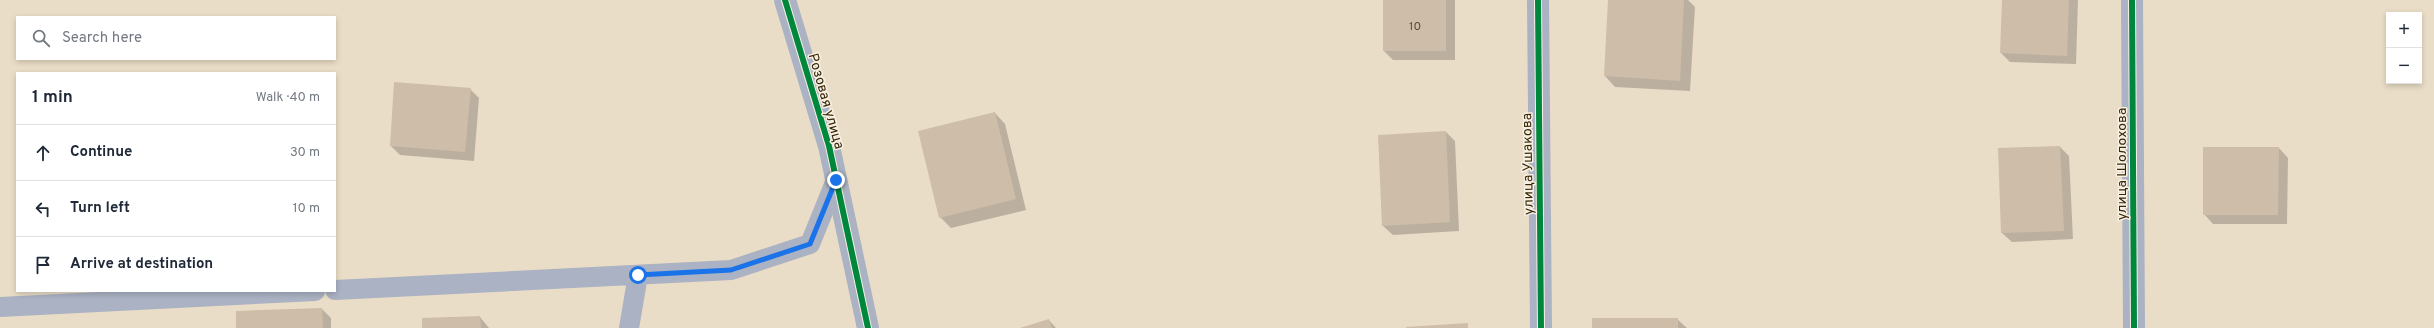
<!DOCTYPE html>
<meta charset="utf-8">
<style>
:root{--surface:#fff;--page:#f2f2f3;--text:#1f2937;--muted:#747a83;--line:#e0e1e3}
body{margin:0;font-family:Overpass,sans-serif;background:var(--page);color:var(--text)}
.controls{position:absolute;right:12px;top:12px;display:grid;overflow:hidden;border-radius:0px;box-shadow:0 2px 6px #0003}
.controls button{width:36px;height:36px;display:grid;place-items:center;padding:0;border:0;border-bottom:1px solid var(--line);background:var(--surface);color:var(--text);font:20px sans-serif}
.stop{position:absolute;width:12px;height:12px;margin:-9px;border:3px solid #1a73e8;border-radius:50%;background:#fff}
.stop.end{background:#1a73e8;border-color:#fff;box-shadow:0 1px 4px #0008}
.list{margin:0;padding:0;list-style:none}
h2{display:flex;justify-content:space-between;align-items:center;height:52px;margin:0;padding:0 16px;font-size:17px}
h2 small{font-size:13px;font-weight:400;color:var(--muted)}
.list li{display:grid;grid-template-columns:26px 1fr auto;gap:12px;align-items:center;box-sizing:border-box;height:56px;padding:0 16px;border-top:1px solid var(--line)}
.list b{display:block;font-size:15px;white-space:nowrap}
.list em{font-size:13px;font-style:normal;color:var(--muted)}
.icon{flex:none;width:22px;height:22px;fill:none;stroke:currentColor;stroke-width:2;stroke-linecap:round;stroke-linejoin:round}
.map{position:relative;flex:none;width:2434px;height:328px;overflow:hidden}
.search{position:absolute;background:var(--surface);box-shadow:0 2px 6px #0003;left:16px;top:16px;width:320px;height:44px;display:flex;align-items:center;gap:10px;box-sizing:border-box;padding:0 14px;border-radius:0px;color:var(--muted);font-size:15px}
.panel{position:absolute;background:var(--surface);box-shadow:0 2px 6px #0003;left:16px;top:72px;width:320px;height:220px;border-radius:0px}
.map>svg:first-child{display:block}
.shadow{fill:#0003}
.building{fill:#cebda9}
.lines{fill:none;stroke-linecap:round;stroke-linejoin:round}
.lane{stroke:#aab2c3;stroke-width:20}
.street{stroke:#aab2c3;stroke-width:22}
.cycleway-casing{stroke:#f9f1e3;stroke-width:8}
.cycleway{stroke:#00873e;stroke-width:6}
.route{stroke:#1a73e8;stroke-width:5}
.labels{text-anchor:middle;stroke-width:3;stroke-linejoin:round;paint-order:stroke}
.number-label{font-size:12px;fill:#5d4d31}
.street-label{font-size:14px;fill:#372809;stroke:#f9f1e3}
</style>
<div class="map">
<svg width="2434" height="328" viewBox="0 0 2434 328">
<rect width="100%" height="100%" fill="#eaddc7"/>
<path class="shadow" d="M1384,0h71v60h-62l-9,-9z
M1609,0h79l7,7 -5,84 -75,-4 -10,-11z
M2003,0h75l-2,64 -66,-2 -9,-9z
M470,89l9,9 -5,63 -74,-6 -9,-9z
M995,113l10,11 21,86 -75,18 -11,-11z
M1446,132l9,9 4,90 -66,4 -10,-9z
M2060,147l9,9 4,83 -61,3 -10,-9z
M2279,148l9,10 -1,66h-74l-9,-10z
M322,309l9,9v10h-94z
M480,317l9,11h-66z
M1677,319l10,9h-94z
M1049,320l7,8h-34z"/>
<path class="building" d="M1383,0h63v51h-63z
M1608,0h76l-4,81 -76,-5z
M2002,0h67l-2,56 -67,-3z
M394,82l77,6 -6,64 -75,-6z
M995,112l21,87 -77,19 -21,-87z
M1446,131l4,91 -68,4 -4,-91z
M2060,146l4,85 -63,2 -3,-85z
M2203,147h76l-1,68h-75z
M322,308l1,20h-87v-17z
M480,316l1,12h-59v-10z
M1592,318h86v10h-86z
M1049,319l3,9h-32z
M1468,323v5h-62v-1z"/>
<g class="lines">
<path class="lane" d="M335,290l396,-20 79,-26 26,-64
M0,307l315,-16
M629,328l9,-53"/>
<path class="street" d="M785,0l44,146 39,182
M1538,0l3,328
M2132,0l2,328"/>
<defs>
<path id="cycleway" d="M785,0l44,146 39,182
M1538,0l3,328
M2132,0l2,328"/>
</defs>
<use href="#cycleway" class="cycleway-casing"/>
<use href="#cycleway" class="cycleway"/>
</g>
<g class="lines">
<path class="route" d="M638,275l93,-5 79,-26 26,-64"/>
</g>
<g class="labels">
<g class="number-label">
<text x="1415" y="30">10</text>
</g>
<g class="street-label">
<text transform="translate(827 101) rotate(74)" y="5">Розовая улица</text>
<text transform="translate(1527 164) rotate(-91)" y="5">улица Ушакова</text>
<text transform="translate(2121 164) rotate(-90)" y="5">улица Шолохова</text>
</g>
</g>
</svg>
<div class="controls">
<button>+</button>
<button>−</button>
</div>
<div class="stop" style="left:638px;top:275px"></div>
<div class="stop end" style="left:836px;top:180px"></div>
<div class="search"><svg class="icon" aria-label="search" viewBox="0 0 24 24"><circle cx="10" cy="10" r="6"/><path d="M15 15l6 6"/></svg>Search here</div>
<section class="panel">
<h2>1 min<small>Walk · 40 m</small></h2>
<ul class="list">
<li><svg class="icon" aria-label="ahead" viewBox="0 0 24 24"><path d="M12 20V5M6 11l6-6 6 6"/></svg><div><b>Continue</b></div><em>30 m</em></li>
<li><svg class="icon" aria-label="left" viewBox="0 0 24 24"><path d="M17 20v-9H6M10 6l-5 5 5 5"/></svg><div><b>Turn left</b></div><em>10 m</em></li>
<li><svg class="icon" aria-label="arrive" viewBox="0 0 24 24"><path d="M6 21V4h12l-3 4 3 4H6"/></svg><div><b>Arrive at destination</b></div></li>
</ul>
</section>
</div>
